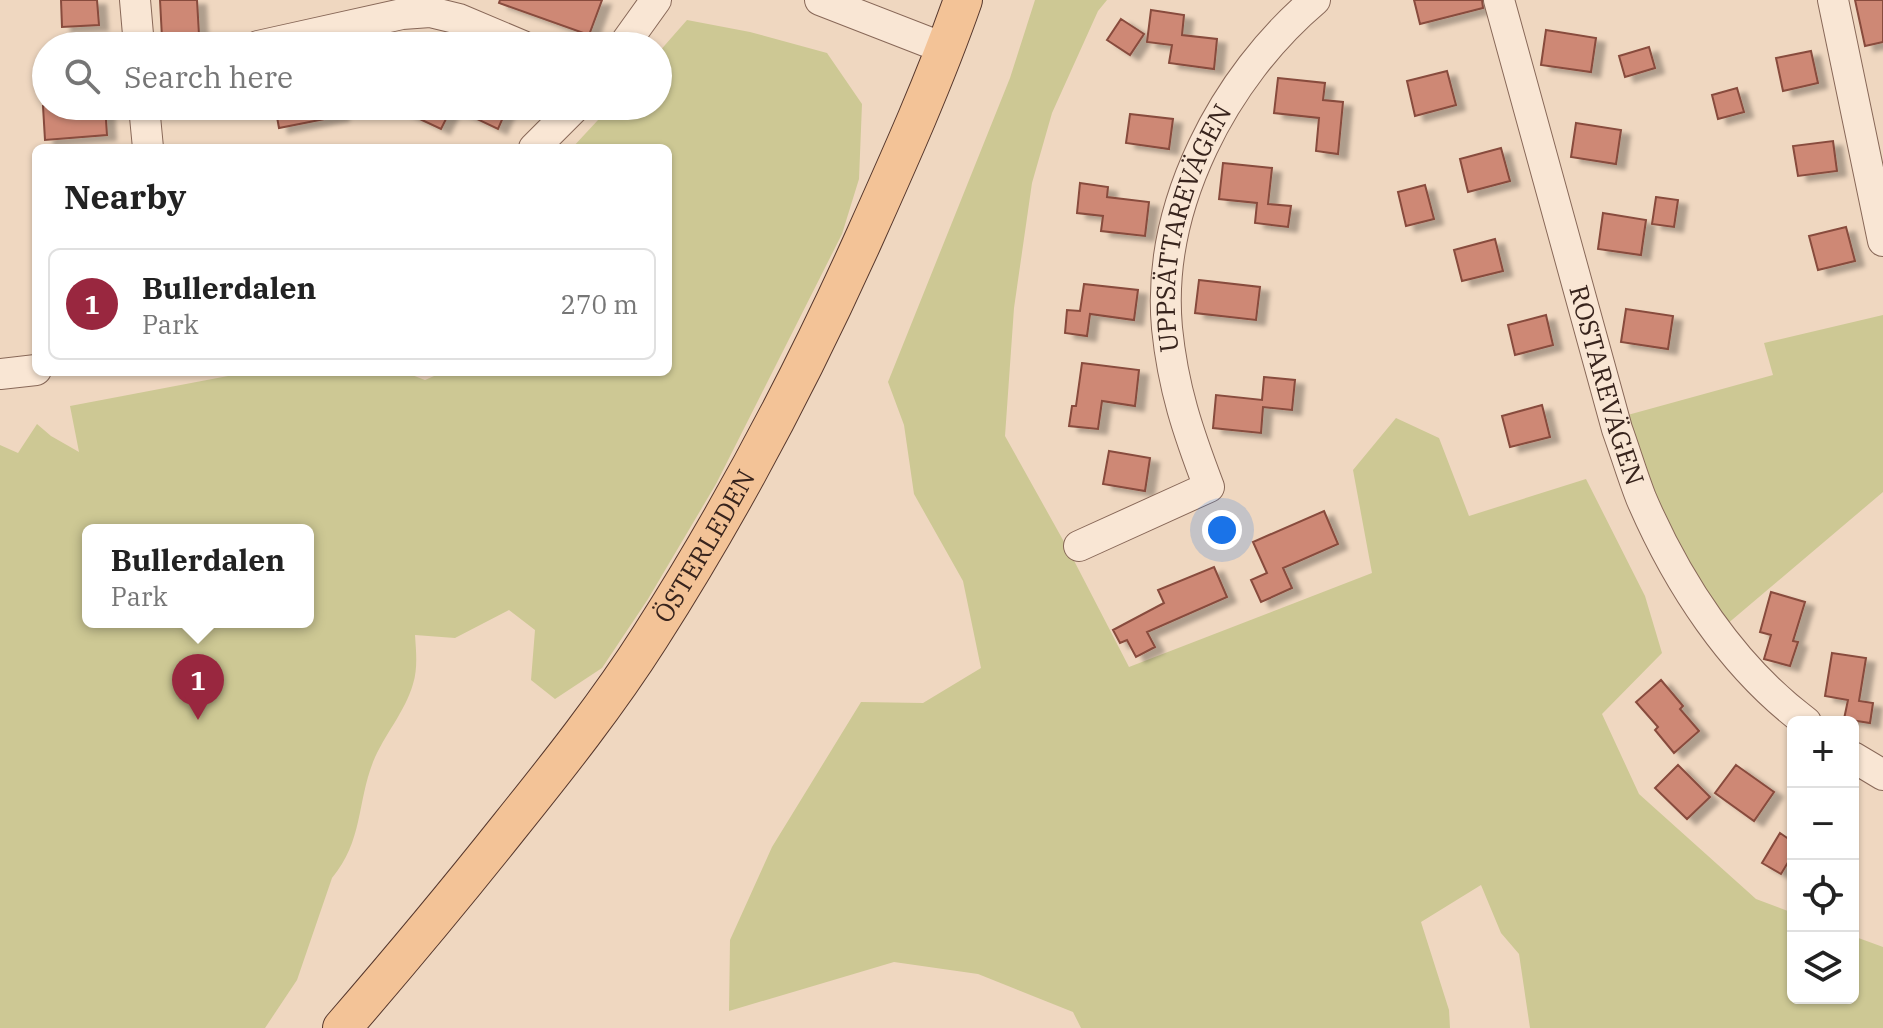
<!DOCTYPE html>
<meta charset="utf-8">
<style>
:root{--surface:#fff;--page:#f2f2f2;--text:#222;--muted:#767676;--line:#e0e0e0;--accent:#99273f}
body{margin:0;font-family:"IBM Plex Serif",serif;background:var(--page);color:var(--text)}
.controls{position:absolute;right:24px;bottom:24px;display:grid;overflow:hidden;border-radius:12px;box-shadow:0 2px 6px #0004}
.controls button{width:72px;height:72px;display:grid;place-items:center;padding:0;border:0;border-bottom:2px solid var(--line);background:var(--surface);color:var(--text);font:40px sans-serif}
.you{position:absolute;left:1222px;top:530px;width:28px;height:28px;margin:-20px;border:6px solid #fff;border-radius:50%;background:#1a73e8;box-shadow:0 0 0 12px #1a73e833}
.badge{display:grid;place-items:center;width:52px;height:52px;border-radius:50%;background:var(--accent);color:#fff;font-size:26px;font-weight:700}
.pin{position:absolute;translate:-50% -66px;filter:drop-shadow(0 2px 4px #0008)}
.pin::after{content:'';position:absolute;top:42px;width:28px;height:24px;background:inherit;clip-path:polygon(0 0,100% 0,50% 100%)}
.popup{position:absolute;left:82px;top:524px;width:232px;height:104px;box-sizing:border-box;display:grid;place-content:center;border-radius:12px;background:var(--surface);filter:drop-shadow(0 2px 6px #0005);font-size:26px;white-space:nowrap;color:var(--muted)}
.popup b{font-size:30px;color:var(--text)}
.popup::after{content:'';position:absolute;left:50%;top:100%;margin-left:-16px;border:16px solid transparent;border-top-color:var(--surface)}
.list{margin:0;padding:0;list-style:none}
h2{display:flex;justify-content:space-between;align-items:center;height:104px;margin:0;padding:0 32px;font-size:34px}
h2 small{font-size:26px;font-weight:400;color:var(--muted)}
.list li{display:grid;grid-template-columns:52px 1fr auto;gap:24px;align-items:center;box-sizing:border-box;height:112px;margin:0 16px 16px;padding:0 16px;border:2px solid var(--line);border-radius:12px}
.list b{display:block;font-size:30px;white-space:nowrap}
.list p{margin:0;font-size:26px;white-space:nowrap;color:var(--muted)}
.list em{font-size:26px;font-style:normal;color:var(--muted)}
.icon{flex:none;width:44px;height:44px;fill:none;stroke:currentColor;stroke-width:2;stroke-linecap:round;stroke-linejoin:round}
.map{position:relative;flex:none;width:1883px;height:1028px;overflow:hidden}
.search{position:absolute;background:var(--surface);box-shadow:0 2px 6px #0004;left:32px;top:32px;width:640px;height:88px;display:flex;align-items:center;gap:20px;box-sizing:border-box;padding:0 28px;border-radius:44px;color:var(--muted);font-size:30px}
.panel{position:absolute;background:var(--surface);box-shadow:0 2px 6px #0004;left:32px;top:144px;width:640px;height:232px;border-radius:12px}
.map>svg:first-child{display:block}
.green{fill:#cdc894;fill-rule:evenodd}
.building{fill:#ce8875;stroke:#884b3d;stroke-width:2;filter:url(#shadow)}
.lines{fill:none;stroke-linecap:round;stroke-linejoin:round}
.minor-casing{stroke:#886858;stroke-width:32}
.major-casing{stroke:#56372c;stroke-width:40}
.minor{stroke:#f9e6d4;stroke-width:30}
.major{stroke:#f3c397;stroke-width:38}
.labels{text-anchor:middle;stroke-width:6;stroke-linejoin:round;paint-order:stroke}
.street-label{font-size:26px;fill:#38241d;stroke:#f6e3d0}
</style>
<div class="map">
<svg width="1883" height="1028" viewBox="0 0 1883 1028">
<defs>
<filter id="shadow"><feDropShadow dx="9" dy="5" stdDeviation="2" flood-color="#0004"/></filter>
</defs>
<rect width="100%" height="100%" fill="#efd7c0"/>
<path class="green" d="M1035,0h72l-9,11 -46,102 -20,70 -18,125 -9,128 63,113 61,118 243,-94 -19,-103 43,-52 43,20 30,78 117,-37 59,117 17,57 -60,61 37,80 117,105 37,14v85h60v-62l30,11v81h-353l-11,-74 -18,-21 -20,-48 -60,37 28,88 1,18h-369l-8,-16 -95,-38 -84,-12 -165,49 1,-71 42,-93 89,-145 62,1 58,-35 -18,-87 -49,-87 -10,-69 -16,-43 122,-304z
M687,20l63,12 77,21 35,51 -3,75 -17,55 -126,250 -68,115 -46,69 -47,31 -24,-19 4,-50 -26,-20 -54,28 -40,-3c1,16 3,33 -2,49 -8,28 -29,51 -40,78 -16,41 -10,79 -41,116l-35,102 -32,48h-265v-583l18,8 19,-29 14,12 28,16 -9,-46 179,-34h155l21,8 18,-8h225v-224h-96l39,-42h47v-53zM88,530h220v92h-220z
M1883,315v177l-157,133 -49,-79 -53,-130 149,-41 -9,-32z"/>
<path class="building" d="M61,0h36l2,25 -37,2z
M160,0h37l2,35 -37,3z
M500,0h102l-13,35 -90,-32z
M1414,0h68l1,8 -63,16z
M1855,0h28v42l-18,4z
M1151,10l33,5 -2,20 35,4 -3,30 -45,-6 3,-18 -25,-3z
M1121,19l23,15 -14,21 -23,-15z
M1546,30l50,8 -5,34 -50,-7z
M1649,47l6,21 -30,9 -6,-21z
M1811,51l7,32 -35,8 -7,-33z
M1447,71l9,34 -41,11 -8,-35z
M1278,78l47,5 -2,17 20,2 -5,52 -22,-3 3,-33 -45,-5z
M1737,88l7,24 -26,7 -6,-24z
M43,106h62l2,29 -62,5z
M275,106h64l1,10 -61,12z
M392,106h116l-10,23 -46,-22 -11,22z
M1130,114l43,5 -4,30 -43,-6z
M1576,123l45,7 -5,34 -45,-7z
M1833,141l4,30 -39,5 -5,-30z
M1501,148l9,33 -42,11 -8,-33z
M1223,163l49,5 -4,36 23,2 -3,21 -33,-4 2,-20 -38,-4z
M1080,183l28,4 -1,10 42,5 -4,34 -44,-5 2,-15 -26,-3z
M1425,185l9,34 -28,7 -8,-34z
M1656,197l22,3 -4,27 -22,-3z
M1603,213l43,7 -5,35 -43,-6z
M1846,227l9,34 -37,9 -9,-34z
M1495,239l8,32 -41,10 -8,-31z
M1199,280l61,7 -4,33 -61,-7z
M1084,284l54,6 -4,30 -44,-6 -3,22 -22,-3 2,-23 13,1z
M1626,309l47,7 -5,33 -47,-7z
M1546,315l7,30 -38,10 -7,-30z
M1082,363l57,7 -4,36 -33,-5 -4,28 -29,-3 3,-20h4z
M1264,377l31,3 -3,30 -29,-3 -2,26 -48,-5 3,-33 46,5z
M1542,405l8,32 -40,10 -8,-31z
M1109,451l41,7 -5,33 -42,-7z
M1324,511l14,33 -55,24 9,20 -31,14 -10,-22 16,-7 -14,-31z
M1214,567l13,30 -80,35 8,15 -19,10 -9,-17 -7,3 -7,-13 51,-27 -6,-13z
M1771,592l34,10 -12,39 5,1 -8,24 -26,-7 7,-24 -11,-3z
M1832,653l34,5 -7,43 14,2 -3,20 -26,-4 4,-19 -23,-4z
M1661,680l22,26 -3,3 19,22 -25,22 -19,-23 3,-3 -22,-25z
M1678,765l32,32 -23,22 -32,-31z
M1736,765l38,27 -20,29 -39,-28z
M1780,833l13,9v12l-12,20 -19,-11z"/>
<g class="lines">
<defs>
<g id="minor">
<path d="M135,0l4,46"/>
<path d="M820,0l126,49"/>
<path id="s1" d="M1499,0l118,429c8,22 15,46 24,69 36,84 91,169 165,224"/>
<path d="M1833,0l50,241"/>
<path d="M258,46l144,-32 28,-2 29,7 64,27"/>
<path d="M623,46l33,-46"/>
<path d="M144,106l4,42"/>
<path d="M534,148l42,-42"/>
<path d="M0,374l36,-4"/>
<path id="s2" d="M1079,546l130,-59c-21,-55 -36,-99 -42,-159 -11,-122 57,-251 148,-328"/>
<path d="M1853,757l30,18"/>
</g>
<g id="major">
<path id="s3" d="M342,1028c57,-66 113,-133 167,-201 49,-61 99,-124 141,-190 82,-128 153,-263 215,-401 35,-78 70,-156 98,-236"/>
</g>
</defs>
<use href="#minor" class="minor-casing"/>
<use href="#major" class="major-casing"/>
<use href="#minor" class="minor"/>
<use href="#major" class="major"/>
</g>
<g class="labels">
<g class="street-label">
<text dy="9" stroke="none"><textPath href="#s2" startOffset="412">UPPSÄTTAREVÄGEN</textPath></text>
<text dy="9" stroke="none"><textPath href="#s1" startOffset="400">ROSTAREVÄGEN</textPath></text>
<text dy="9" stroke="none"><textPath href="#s3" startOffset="604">ÖSTERLEDEN</textPath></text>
</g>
</g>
</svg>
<div class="controls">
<button>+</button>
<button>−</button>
<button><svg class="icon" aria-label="locate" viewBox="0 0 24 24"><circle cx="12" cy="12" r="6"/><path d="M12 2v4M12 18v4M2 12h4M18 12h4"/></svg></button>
<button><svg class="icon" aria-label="layers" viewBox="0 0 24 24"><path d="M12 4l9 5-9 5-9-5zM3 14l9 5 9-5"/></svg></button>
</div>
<div class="you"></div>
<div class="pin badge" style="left:198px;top:720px">1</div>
<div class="popup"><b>Bullerdalen</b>Park</div>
<div class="search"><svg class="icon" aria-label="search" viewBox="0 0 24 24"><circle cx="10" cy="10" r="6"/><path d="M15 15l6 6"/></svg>Search here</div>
<section class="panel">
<h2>Nearby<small></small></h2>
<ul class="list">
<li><span class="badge">1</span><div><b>Bullerdalen</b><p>Park</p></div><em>270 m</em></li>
</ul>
</section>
</div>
